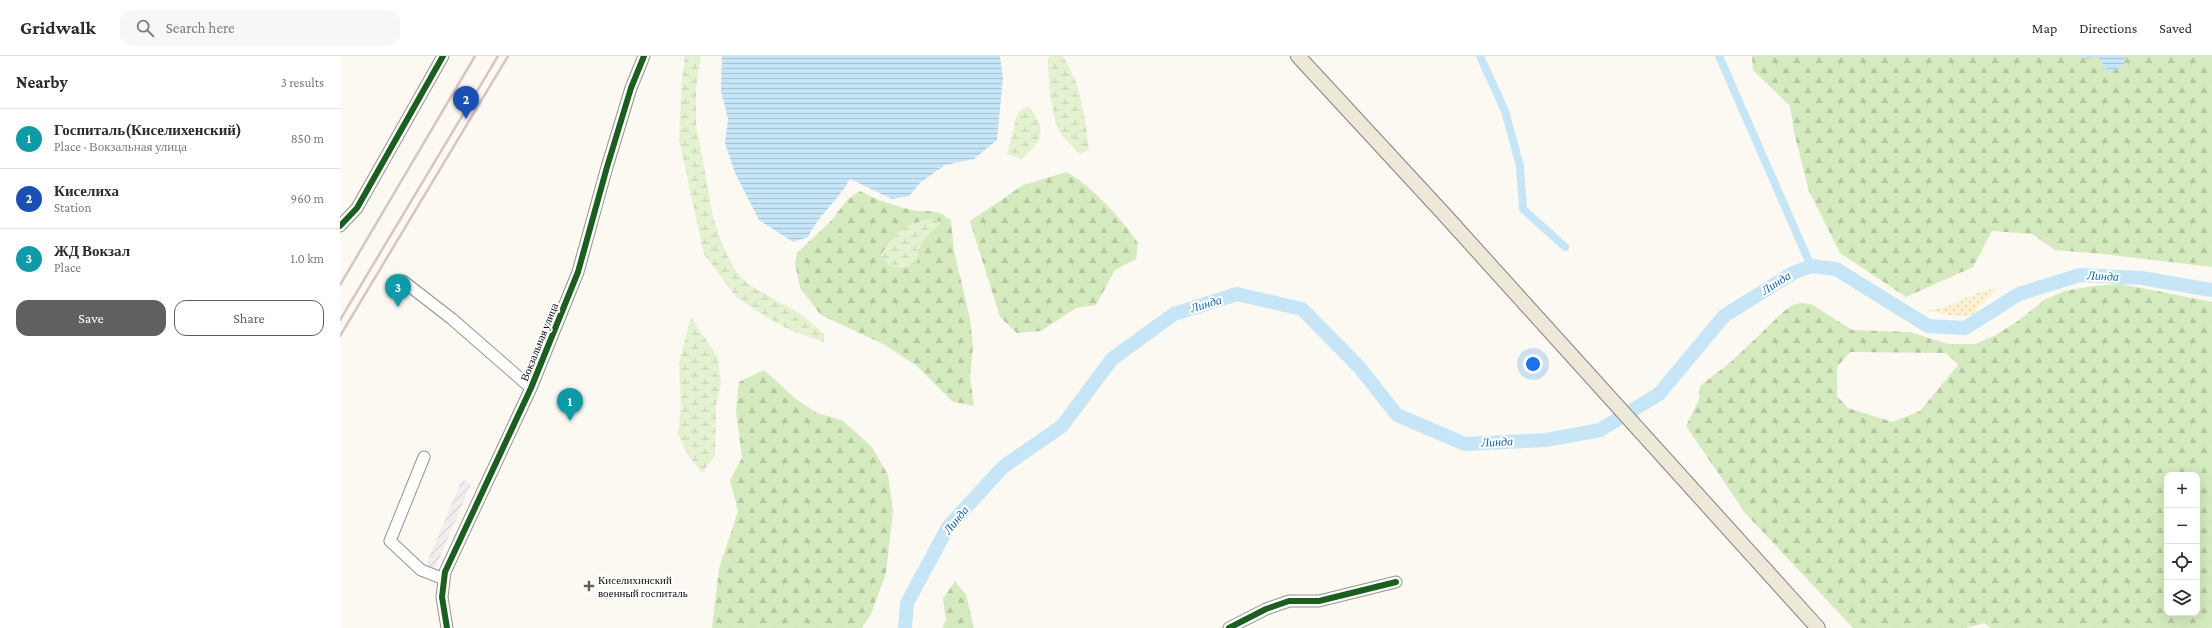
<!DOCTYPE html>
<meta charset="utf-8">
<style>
:root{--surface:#fff;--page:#f7f7f7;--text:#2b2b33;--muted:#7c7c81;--line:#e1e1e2;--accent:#61605e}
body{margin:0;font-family:"Crimson Pro",serif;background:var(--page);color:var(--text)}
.controls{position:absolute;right:12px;bottom:12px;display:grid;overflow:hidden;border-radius:8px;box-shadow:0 4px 16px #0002}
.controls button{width:36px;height:36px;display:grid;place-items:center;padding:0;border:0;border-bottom:1px solid var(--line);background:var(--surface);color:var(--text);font:20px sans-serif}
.you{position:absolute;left:1193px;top:308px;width:14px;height:14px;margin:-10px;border:3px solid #fff;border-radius:50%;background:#1a73e8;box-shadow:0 0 0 6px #1a73e833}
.badge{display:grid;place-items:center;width:26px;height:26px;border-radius:50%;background:var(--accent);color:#fff;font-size:13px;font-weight:700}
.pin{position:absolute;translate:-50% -33px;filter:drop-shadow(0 1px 2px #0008)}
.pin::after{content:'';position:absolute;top:21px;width:14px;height:12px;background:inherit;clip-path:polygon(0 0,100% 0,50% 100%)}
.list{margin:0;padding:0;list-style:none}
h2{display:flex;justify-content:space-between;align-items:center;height:52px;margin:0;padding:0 16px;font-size:17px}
h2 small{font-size:13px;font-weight:400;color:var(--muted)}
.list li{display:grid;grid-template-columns:26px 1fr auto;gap:12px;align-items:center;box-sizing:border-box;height:60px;padding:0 16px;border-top:1px solid var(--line)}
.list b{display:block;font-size:15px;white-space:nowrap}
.list p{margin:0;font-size:13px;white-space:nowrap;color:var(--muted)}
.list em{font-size:13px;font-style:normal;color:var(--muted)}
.actions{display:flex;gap:8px;padding:12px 16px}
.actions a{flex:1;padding:9px 0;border:1px solid var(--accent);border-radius:12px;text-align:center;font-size:14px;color:var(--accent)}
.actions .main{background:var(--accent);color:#fff}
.icon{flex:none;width:22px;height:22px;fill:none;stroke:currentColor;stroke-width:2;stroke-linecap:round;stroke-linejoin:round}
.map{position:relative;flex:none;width:1872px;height:572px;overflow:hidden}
header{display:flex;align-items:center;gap:24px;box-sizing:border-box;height:56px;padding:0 20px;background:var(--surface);border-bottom:1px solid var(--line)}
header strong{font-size:19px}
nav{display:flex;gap:22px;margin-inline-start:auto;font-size:14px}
.search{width:280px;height:36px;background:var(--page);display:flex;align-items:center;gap:10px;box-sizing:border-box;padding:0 14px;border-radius:12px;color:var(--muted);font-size:15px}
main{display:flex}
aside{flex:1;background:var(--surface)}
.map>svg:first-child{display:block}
.industrial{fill:url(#industrial-furrows)}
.forest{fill:url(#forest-firs);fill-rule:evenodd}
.wetland{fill:url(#wetland-marsh)}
.sand{fill:url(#sand-dots)}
.water{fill:url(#water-rules)}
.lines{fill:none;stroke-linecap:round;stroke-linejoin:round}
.canal{stroke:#c6e6f7;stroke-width:8}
.river{stroke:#c6e6f7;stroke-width:14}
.minor-casing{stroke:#959491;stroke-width:13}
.major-casing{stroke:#82817e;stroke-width:16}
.minor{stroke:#fefefd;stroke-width:11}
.major{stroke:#ede8d8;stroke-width:14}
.rail{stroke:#d8c4c4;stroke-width:2.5}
.cycleway-casing{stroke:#fff;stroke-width:8}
.cycleway{stroke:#1b5e20;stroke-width:6}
.poi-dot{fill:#61605e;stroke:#fff;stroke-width:1.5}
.labels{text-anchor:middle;stroke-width:4;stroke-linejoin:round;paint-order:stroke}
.street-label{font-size:11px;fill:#0e0e0e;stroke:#fff}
.poi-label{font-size:11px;fill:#0e0e0e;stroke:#fff;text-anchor:start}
.water-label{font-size:12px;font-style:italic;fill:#1066a6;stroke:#fff}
</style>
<header>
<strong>Gridwalk</strong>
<div class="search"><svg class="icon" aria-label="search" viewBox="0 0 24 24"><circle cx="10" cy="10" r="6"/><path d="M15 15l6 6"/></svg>Search here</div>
<nav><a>Map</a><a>Directions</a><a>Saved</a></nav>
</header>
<main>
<aside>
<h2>Nearby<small>3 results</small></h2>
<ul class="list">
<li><span class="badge" style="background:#0f9aa8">1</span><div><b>Госпиталь(Киселихенский)</b><p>Place · Вокзальная улица</p></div><em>850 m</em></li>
<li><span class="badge" style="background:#1a4fb4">2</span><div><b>Киселиха</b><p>Station</p></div><em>960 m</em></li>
<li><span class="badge" style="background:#0f9aa8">3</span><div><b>ЖД Вокзал</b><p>Place</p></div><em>1.0 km</em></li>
</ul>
<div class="actions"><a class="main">Save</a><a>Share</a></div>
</aside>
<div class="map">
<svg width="1872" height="572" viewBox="0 0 1872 572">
<defs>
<pattern id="industrial-furrows" width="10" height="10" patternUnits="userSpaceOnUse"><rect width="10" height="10" fill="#f3ecef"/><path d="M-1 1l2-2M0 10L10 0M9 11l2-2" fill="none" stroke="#cfc9cc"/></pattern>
<pattern id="forest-firs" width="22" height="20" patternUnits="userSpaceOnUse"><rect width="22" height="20" fill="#d5eabe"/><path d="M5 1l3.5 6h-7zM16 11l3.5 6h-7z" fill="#b6c8a2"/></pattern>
<pattern id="wetland-marsh" width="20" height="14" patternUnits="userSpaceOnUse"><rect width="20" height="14" fill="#e4f2d1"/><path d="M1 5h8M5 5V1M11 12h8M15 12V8" fill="none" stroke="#c2ceb2"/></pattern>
<pattern id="sand-dots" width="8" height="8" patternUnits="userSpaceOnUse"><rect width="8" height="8" fill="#fcf2d2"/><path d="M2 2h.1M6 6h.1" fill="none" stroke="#d7ceb3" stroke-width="1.8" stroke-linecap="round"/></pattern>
<pattern id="water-rules" width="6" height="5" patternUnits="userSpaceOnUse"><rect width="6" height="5" fill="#c6e6f7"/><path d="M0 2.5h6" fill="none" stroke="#a9c4d3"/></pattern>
</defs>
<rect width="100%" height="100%" fill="#fbf9f2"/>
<path class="industrial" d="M122,424l9,4 -38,89 -9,-4z"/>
<path class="forest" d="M1412,0h328l7,3 11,-2 4,4 22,4v-9h88v211l-109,-13 -48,-4 -23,-16 -40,-3 -19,36 -67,30 -66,-44 -31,-62 -15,-59 -4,-26 -37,-36z
M727,116c30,19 51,43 71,71l-2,16 -21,11 -19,35 -20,3 -35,23 -24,2 -17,-16 -30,-96 53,-36z
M520,135c17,9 34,15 53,19 20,4 18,-4 38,10l3,31 16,68 3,27 -3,31 4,29 -21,-4 -36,-36 -34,-22 -62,-29 -21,-27 -5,-24 2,-11 33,-31 18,-23z
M1781,228l91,18v326h-221l-7,-5 -18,5h-113l-107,-114 -60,-88 13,-26 1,-14 31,-24 52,-50 10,-7 7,-2 11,1 41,26 58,2 38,12h27l19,-8 24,-15 26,-21 21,-9 28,-5zM1510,296l96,1 12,12 -38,46 -27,11 -45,-14 -11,-12v-29zM1827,419h30v138h-30z
M424,314l32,29 21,14 25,7 30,27 16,28 5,36 -7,62 -15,41 -9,14h-150l7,-59 19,-58 -8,-31 12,-22 -6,-48 3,-28z
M615,525l11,14 8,33h-32l4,-8 -3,-21z"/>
<path class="wetland" d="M345,0h16l-5,32v35l17,94 8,24 13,28 15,16 52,29 23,20v8l-32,-11 -24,-13 -32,-21 -32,-43 -25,-114 3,-62z
M710,0h12c18,22 24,66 27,94l-9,4c-6,-7 -14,-13 -19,-20 -10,-16 -13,-58 -13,-76z
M688,50c20,22 15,36 -7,53l-14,-5 11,-42z
M591,163l11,3c-14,13 -25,21 -25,41l-13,5 -15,-2 -8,-12c20,-24 18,-29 50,-35z
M351,261l27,41 3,25 -5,22 -1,50 -13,18 -16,-21 -8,-19 3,-26 -2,-44z"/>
<path class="sand" d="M1659,232l-22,20v5c-11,7 -40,0 -51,-3 26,0 47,-20 73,-22z"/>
<path class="water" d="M382,0h278l3,22 -6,62 -23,19 -29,6 -24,17 -12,14 -17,3 -42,-20c-12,22 -32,36 -42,58l-15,5 -34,-22 -24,-47 -10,-30 3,-24 -7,-28z
M1740,0h44v9l-15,8 -11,-16 -11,2z"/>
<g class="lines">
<path class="canal" d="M1140,0l25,55 15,55 3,43 42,38
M1379,0l92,210"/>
<path class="river" d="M565,572l2,-25 41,-76 55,-60 59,-41 50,-67 62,-45 63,-20 65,15 58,59 37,47 68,29 81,-4 54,-10 59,-36 65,-78 69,-43 18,-7 25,3 92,57 37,2 54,-34 61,-19 62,3 70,12"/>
<defs>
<path id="minor" d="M0,170l17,-18 86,-152
M56,236l7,-11 49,38 79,69
M84,401l-34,84 31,29 23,9
M107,572l-5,-31 3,-25 86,-184 47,-116 29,-105 24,-79 13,-32
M889,572l37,-19 23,-8h30l77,-19"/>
<path id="major" d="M958,0l145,157 375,415"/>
</defs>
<use href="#minor" class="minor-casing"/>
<use href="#major" class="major-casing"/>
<use href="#minor" class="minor"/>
<use href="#major" class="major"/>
<path class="rail" d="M0,229l135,-229
M0,264l158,-264
M0,280l168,-280"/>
<defs>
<path id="cycleway" d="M0,170l17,-18 86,-152
M107,572l-5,-31 3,-25 86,-184 47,-116 29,-105 24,-79 13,-32
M889,572l37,-19 23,-8h30l77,-19"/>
</defs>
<use href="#cycleway" class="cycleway-casing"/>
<use href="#cycleway" class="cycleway"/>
</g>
<path class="poi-dot" d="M247 524h4v4h4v4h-4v4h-4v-4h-4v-4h4z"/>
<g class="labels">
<g class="street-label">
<text transform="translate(199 286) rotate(-68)" y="4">Вокзальная улица</text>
</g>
<g class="poi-label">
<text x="258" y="528">Киселихинский<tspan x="258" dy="13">военный госпиталь</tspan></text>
</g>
<g class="water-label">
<text transform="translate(1763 220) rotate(3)" y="4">Линда</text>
<text transform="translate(1436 227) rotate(-32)" y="4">Линда</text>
<text transform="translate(866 248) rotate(-17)" y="4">Линда</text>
<text transform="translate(1157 386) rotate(-3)" y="4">Линда</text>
<text transform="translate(616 464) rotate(-51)" y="4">Линда</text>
</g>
</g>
</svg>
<div class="controls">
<button>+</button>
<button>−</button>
<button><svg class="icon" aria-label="locate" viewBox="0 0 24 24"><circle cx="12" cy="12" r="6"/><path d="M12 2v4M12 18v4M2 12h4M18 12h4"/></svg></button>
<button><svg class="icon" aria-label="layers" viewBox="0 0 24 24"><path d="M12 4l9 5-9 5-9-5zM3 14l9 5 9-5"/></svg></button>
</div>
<div class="you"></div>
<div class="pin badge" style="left:230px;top:365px;background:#0f9aa8">1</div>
<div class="pin badge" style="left:126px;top:63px;background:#1a4fb4">2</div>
<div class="pin badge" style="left:58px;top:251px;background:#0f9aa8">3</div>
</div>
</main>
